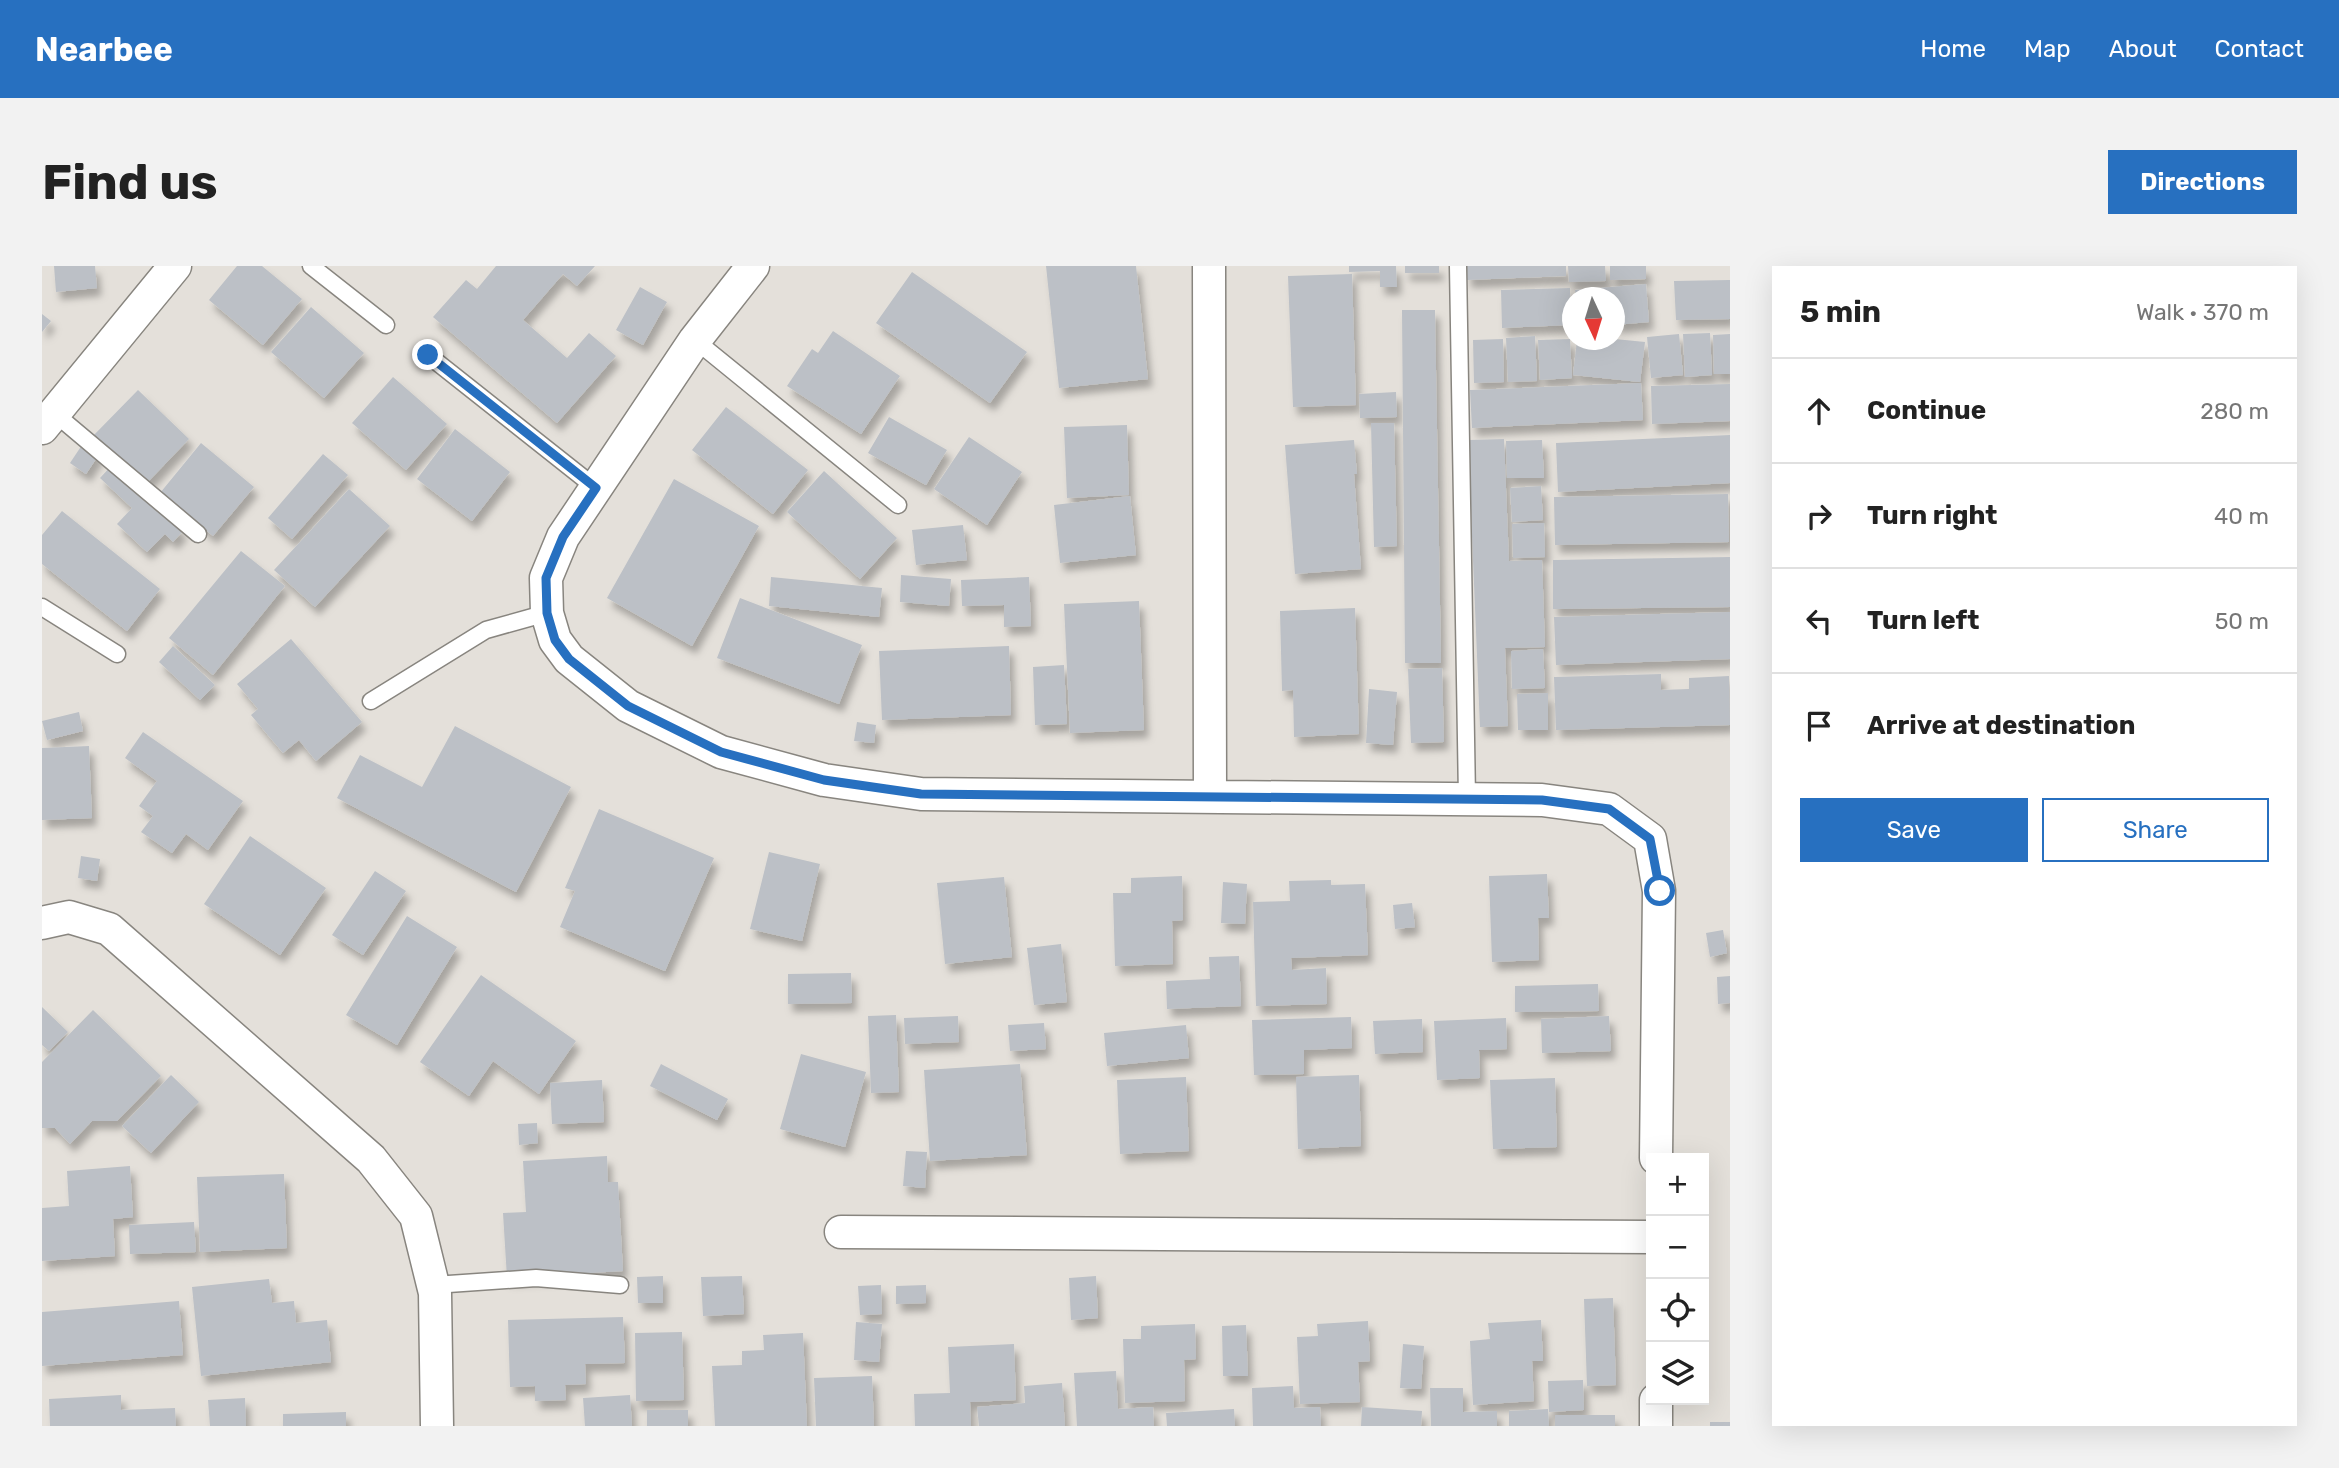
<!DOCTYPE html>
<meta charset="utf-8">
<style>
:root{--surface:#fff;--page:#f2f2f2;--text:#222;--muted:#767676;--line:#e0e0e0;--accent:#2770c0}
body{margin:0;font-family:Rubik,sans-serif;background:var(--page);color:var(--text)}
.controls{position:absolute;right:21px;bottom:21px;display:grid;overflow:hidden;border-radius:0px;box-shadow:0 7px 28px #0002}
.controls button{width:63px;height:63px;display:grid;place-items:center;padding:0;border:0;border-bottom:2px solid var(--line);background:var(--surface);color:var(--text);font:35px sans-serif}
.compass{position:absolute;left:1520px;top:21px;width:63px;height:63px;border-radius:50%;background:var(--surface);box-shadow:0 7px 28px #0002;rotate:176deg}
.stop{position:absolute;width:21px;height:21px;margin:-16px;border:5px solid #2770c0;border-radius:50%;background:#fff}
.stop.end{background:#2770c0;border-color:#fff;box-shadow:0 2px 7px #0008}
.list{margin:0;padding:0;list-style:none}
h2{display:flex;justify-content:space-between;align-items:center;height:91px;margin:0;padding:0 28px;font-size:30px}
h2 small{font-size:23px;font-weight:400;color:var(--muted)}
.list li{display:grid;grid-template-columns:46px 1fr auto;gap:21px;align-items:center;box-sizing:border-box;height:105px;padding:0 28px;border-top:2px solid var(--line)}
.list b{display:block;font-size:26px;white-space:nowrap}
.list em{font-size:23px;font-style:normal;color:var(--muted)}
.actions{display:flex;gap:14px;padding:21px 28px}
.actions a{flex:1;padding:16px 0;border:2px solid var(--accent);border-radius:0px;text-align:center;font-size:24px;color:var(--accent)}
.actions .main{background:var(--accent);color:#fff}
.icon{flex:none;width:38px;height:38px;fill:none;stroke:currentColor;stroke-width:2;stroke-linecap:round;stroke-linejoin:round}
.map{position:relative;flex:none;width:1688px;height:1160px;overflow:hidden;border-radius:0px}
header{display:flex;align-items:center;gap:42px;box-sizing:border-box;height:98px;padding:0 35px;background:var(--accent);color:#fff}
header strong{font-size:33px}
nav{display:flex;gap:38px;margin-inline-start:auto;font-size:24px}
.intro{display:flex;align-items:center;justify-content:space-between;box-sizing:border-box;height:168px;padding:0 42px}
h1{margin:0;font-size:49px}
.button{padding:18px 32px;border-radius:0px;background:var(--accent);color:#fff;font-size:24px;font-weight:700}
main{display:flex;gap:42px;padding:0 42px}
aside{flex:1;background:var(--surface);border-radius:0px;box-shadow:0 7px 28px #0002}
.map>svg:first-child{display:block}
.building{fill:#bcc0c6;filter:url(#shadow)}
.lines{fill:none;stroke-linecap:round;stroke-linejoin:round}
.lane-casing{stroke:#88857f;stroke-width:19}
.street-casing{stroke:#88857f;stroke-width:35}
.lane{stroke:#fff;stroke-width:16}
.street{stroke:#fff;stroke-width:32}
.route{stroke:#2770c0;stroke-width:9}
</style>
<header>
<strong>Nearbee</strong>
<nav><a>Home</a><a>Map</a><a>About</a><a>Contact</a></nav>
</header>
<div class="intro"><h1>Find us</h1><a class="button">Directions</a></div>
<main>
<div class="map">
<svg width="1688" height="1160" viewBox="0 0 1688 1160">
<defs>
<filter id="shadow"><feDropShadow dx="4.5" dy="8" stdDeviation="3.5" flood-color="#0004"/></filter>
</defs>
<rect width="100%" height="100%" fill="#e4e0da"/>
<path class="building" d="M12,0h41l2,22 -41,4z
M195,0h25l40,33 -39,46 -54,-45z
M454,0h99l-18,20 -14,-12 -40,46 44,38 22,-25 27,23 -59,67 -124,-106 33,-37 11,9z
M1004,0h90l12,113 -89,9z
M1307,0h47l1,21h-17v-16l-31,1z
M1363,0h34v7h-34z
M1424,0h100v10l-99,4z
M1526,0h37l1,15 -37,1z
M1568,0h36v13l-36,1z
M870,6l115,80 -37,51 -114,-80z
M1310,8l4,131 -63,2 -5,-131z
M1688,14v39l-54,1 -2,-39z
M1604,18l3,38 -34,3v-27h-39l-1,-8z
M598,21l27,15 -24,43 -27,-15z
M1528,22l1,37 -69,3 -1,-38z
M269,41l53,46 -40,45 -53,-46z
M1360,44h33l6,353h-36z
M0,48l9,7 -9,11z
M791,65l67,45 -39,58 -74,-48 25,-37 6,4z
M1668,67l2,42 -27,2 -2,-43z
M1637,68l4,41 -32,3 -4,-41z
M1688,68v40h-16l-1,-39z
M1493,70l2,45 -29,1 -2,-44z
M1461,73l1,43 -30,1 -1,-43z
M1528,73l2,39 -32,2 -2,-40z
M1573,73l30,3 -5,40 -67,-7 4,-35z
M351,111l54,47 -41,46 -54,-47z
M1599,117l2,37 -171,8 -2,-38z
M1688,118v37l-78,3 -1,-38z
M96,124l51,49 -45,47 -51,-50z
M1354,126l1,25 -37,1 -1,-24z
M684,141l82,63 -35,44 -81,-64z
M847,151l58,33 -21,35 -58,-32z
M1329,157h23l3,123 -23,1z
M1085,159l2,70 -62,3 -3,-71z
M413,163l55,43 -38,49 -55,-42z
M1688,169v48l-172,9 -2,-49z
M927,171l53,35 -35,53 -53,-36z
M1462,173l5,122 33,-1 3,87 -40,1 3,78 -28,1 -12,-287z
M1312,174l3,34h-3l7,95 -66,5 -10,-129z
M1500,174l2,38h-37l-1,-37z
M42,176l16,11 -14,21 -16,-11z
M159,177l53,44 -41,49 -53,-43z
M281,188l25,21 -56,64 -24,-21z
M70,199l71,66 -10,11 -8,-8 -18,18 -30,-28 15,-16 -32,-30z
M782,205l73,67 -37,41 -73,-67z
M632,213l85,47 -67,120 -85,-48z
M1499,220l2,34 -31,2 -2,-34z
M307,223l41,37 -75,81 -41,-37z
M1686,228l1,48 -174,3 -1,-48z
M1088,230l6,59 -76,8 -6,-58z
M20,245l98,78 -33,42 -85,-67v-29z
M1502,257l1,34 -32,1 -1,-34z
M921,259l4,35 -51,5 -4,-35z
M199,285l44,35 -72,89 -44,-37z
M1688,291v50l-177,2v-49z
M859,309l50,4 -2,27 -49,-4z
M729,311l111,11 -3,29 -110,-11z
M987,311l2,49 -27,1v-22l-42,1 -1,-26z
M698,332l122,47 -23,59 -122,-46z
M1097,335l5,129 -74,3 -6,-129z
M1313,342l4,126 -65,3 -1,-47 -11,1 -2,-80z
M1688,346v47l-174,6 -2,-48z
M249,373l71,83 -46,39 -17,-21 -16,13 -32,-38 7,-6 -21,-25z
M131,380l42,39 -15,15 -41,-38z
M967,380l2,69 -129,5 -3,-69z
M1501,383l2,39 -33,1 -1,-38z
M1022,399l3,59 -32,1 -2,-58z
M1400,402l2,74 -33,1 -3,-74z
M1619,408v16l28,-1v-11l40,-2 1,49 -174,5 -2,-53z
M1327,423l28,3 -4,53 -27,-2z
M1506,427v37h-30l-1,-36z
M37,446l4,19 -36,9 -5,-19z
M815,456l19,3 -2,18 -20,-2z
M413,460l116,61 -55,105 -179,-94 23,-43 62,32z
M101,466l100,69 -35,49 -22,-16 -14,19 -31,-21 12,-16 -14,-10 18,-25 -32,-23z
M47,480l3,72 -50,2v-72z
M557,543l115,49 -49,113 -105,-44 15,-36 -10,-3z
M208,570l76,52 -46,67 -76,-51z
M727,586l51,12 -18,77 -52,-12z
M39,590l19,3 -3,22 -19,-3z
M333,605l31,20 -43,64 -31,-20z
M1505,608l2,44h-11l1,42 -47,2 -3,-86z
M1140,610l1,44 -11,1 1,43 -58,2 -2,-73h18v-15z
M962,611l8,80 -67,7 -8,-81z
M1289,614v5l34,-1 3,71 -77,3 1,12 34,-2 1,36 -71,2 -3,-104 37,-1 -1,-20z
M1181,616l24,2 -2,40 -24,-1z
M1370,637l3,24 -20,2 -2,-24z
M365,650l50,31 -60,98 -51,-30z
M1681,664l4,23 -17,4 -4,-24z
M1019,678l6,58 -33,3 -7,-57z
M1197,690l2,50 -74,3 -1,-28 44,-2 -1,-22z
M809,707l1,30 -64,1v-30z
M439,709l95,66 -37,53 -46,-33 -24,35 -49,-34z
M1688,710v27l-12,1 -1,-27z
M1556,718l1,27 -84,1v-26z
M0,741l26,25 -19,19 -7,-6z
M51,744l68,66 -44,45h-25l-22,23 -15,-16h-13v-66z
M854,749l3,77 -28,1 -3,-77z
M916,750l1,26 -54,2 -1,-26z
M1567,750l2,35 -69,2 -1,-34z
M1309,751l1,31 -48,2v24l-50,1 -2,-55z
M1464,752l1,31 -28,1 1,28 -43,2 -3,-59z
M1380,753l1,33 -48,2 -2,-33z
M1002,757l2,26 -36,2 -2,-26z
M1144,759l3,33 -82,8 -3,-33z
M759,788l65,18 -21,75 -65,-18z
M619,798l67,35 -11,21 -67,-34z
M978,798l7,91 -97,6 -6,-91z
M129,809l28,27 -48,51 -29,-27z
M1317,809l2,71 -63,3 -2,-72z
M1144,811l3,74 -69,3 -3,-74z
M1513,812l2,69 -64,2 -3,-69z
M560,814l2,42 -52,2 -2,-41z
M495,857l1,20 -19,2 -1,-21z
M864,885l21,1 -2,36 -22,-2z
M565,890l1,26h10l5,89 -116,7 -4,-65 23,-1 -3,-51z
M88,900l3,51 -20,2 2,37 -73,5v-53l27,-2 -2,-35z
M242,908l3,74 -87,4 -3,-75z
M152,956l2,30 -66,2 -1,-29z
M621,1010v27h-25l-1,-26z
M700,1010l2,38 -41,2 -2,-39z
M1054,1010l2,42 -27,2 -2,-42z
M227,1013l3,24 22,-2 2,22 31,-3 4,42 -130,14 -9,-89z
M839,1019l1,29 -22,1 -2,-29z
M884,1019v18l-30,1v-18z
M1571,1032l3,87 -29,1 -3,-87z
M137,1035l4,54 -141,11v-54z
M581,1051l2,46 -40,1 1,20 -21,1 1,15 -31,1v-15l-25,1 -2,-67z
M1499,1054l2,41h-11l2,40 -61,4 -3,-64 20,-2 -2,-16z
M1326,1055l2,40 -12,1 2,40 -60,2 -3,-67 21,-1 -1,-12z
M814,1056l26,2 -3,38 -25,-2z
M1153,1058l1,35 -12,1 1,41 -60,2 -2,-64h18v-13z
M1204,1059l2,51h-25l-1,-50z
M640,1066l2,68 -48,1 -1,-68z
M761,1067l4,93h-92l-3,-60 30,-1v-14l22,-1 -1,-15z
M972,1078l2,56 -46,2 1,24h-56l-1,-32 36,-1 -2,-46z
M1361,1078l21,2 -3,43 -21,-1z
M1074,1105l2,38 35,-2 1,19h-77l-3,-53z
M830,1110l2,50h-58l-2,-48z
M1541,1114l1,30 -35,2 -1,-31z
M1020,1117l3,43h-86l-2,-19 48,-4 -1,-17z
M1251,1120l1,22 26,-1 1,19h-68l-1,-38z
M1388,1122h33v24l34,-1v15h-66z
M79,1129v15l54,-2 1,18h-126l-1,-27z
M588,1129l2,31h-47l-2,-28z
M203,1132l1,28h-36l-2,-26z
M1320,1141l60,4 -1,15h-60z
M1192,1143l1,17h-68l-1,-13z
M1506,1143l1,17h-40v-15z
M605,1144h41v16h-41z
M304,1146v14h-63v-12z
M1513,1149h60v11h-60z
M1668,1156h20v4h-20z"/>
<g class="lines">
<defs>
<path id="lane" d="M269,0l75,59
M1416,0l9,532
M653,74l203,165
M386,89l168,133
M11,146l145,122
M0,341l75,47
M329,435l115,-71 61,-17
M392,1019l102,-7 84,7"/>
<path id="street" d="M711,0l-58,74 -132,197 -17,41 1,35 8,27 14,19 59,47 93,46 103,28 97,14 621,6 67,9 41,30 9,52 -3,267
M1167,0l1,531
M0,162l133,-162
M0,657l27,-6 40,12 262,230 45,57 19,77 2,133
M799,966l810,5
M1614,1134v26"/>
</defs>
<use href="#lane" class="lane-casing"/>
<use href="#street" class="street-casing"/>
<use href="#lane" class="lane"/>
<use href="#street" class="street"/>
</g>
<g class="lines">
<path class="route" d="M386,89l168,133 -33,49 -17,41 1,35 8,27 14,19 59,47 93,46 103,28 97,14 621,6 67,9 41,30 10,52"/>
</g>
</svg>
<div class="controls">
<button>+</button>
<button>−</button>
<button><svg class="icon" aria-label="locate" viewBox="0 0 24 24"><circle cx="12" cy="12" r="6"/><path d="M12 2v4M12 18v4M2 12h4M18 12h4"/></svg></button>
<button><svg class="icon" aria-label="layers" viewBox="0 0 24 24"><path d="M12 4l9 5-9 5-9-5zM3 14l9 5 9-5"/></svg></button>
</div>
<svg class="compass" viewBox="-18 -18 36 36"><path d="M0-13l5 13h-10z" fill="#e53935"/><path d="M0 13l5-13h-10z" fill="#767676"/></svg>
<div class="stop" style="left:1618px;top:625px"></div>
<div class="stop end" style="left:386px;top:89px"></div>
</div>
<aside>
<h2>5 min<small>Walk · 370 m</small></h2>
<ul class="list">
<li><svg class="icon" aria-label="ahead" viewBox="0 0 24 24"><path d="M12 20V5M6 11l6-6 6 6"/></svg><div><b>Continue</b></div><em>280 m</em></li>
<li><svg class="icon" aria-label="right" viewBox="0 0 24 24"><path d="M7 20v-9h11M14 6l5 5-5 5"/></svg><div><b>Turn right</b></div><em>40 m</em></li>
<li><svg class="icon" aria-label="left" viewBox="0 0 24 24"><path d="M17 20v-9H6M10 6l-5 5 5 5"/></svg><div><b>Turn left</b></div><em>50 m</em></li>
<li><svg class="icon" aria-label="arrive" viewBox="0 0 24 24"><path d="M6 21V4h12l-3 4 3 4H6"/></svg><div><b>Arrive at destination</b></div></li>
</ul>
<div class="actions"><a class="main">Save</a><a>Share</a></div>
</aside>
</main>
